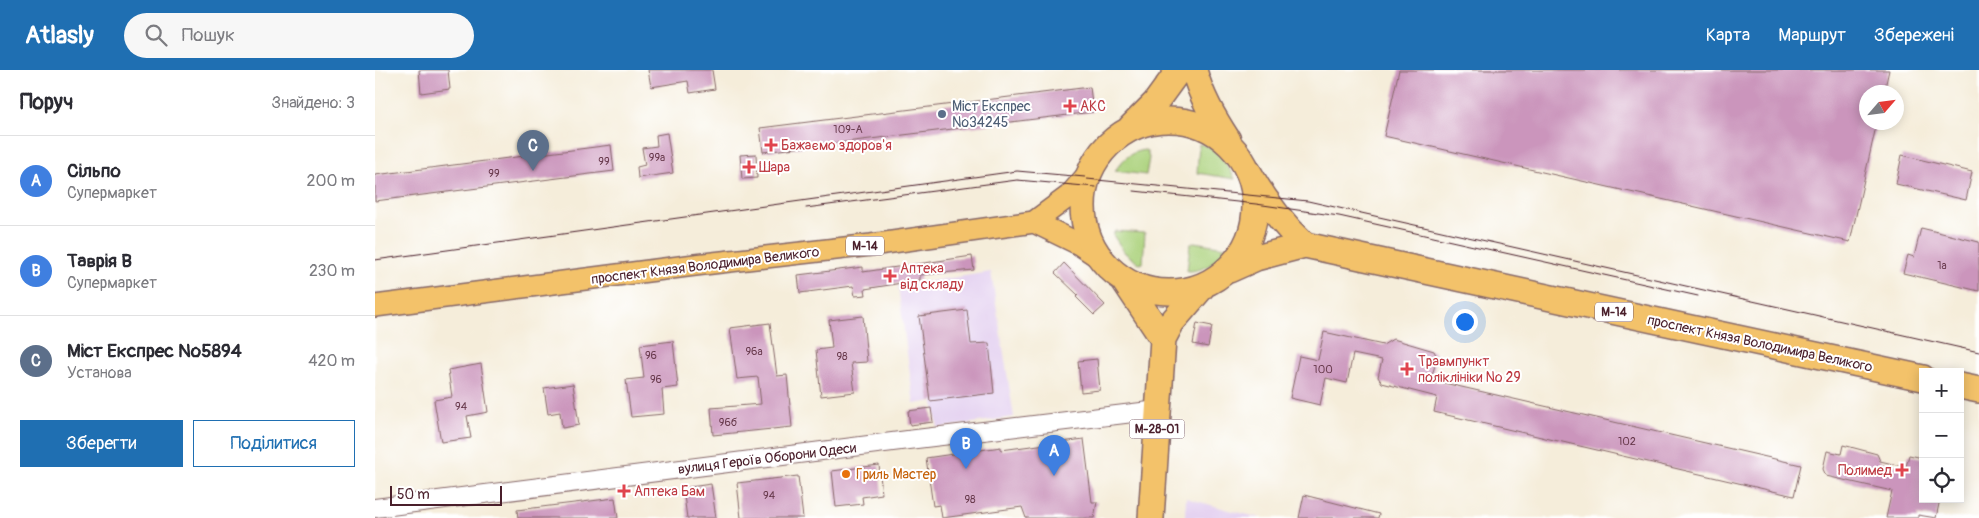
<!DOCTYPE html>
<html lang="uk">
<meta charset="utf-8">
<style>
:root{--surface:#fff;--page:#f7f7f7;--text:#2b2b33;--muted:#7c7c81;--line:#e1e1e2;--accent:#1f6fb2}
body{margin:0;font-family:Pangolin,sans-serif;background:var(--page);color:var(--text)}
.controls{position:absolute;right:15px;bottom:15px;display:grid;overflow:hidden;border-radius:0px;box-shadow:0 2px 12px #0003}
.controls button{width:45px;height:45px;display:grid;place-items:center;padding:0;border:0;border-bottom:1px solid var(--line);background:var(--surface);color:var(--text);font:25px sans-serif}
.compass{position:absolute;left:1484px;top:15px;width:45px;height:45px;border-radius:50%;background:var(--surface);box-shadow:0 2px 12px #0003;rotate:62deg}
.scale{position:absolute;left:15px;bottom:12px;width:112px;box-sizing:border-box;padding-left:5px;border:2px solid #4a1f2b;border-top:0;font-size:14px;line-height:18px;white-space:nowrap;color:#4a1f2b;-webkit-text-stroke:4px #fff;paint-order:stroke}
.you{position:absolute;left:1089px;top:251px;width:18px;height:18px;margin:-12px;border:4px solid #fff;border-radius:50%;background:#1a73e8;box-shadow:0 0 0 8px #1a73e833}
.badge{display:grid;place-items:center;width:32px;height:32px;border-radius:50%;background:var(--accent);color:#fff;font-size:16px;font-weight:700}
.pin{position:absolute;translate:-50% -41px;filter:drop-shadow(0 1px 2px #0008)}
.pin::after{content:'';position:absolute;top:26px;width:18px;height:15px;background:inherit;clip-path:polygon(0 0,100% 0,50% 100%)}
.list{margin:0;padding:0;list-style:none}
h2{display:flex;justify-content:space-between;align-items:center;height:65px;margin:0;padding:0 20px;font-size:21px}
h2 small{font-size:16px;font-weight:400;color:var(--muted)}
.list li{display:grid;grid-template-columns:32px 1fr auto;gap:15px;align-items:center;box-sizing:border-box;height:90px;padding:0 20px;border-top:1px solid var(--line)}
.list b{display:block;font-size:19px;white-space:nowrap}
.list p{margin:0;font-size:16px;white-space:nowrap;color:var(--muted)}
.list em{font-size:16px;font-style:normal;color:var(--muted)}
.actions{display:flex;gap:10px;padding:15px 20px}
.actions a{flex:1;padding:11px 0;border:1px solid var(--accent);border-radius:0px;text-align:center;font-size:18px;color:var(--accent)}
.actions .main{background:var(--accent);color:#fff}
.icon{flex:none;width:28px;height:28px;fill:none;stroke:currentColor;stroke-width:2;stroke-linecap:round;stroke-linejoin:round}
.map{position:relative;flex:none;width:1604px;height:448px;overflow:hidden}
header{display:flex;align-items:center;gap:30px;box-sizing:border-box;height:70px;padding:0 25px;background:var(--accent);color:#fff}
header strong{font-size:24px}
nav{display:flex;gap:28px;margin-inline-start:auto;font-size:18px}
.search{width:350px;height:45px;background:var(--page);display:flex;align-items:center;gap:12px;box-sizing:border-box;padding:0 18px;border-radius:28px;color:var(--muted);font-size:19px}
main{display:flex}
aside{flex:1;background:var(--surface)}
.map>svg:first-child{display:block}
.built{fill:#e5d3f1}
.green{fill:#abd27c;stroke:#7a7854}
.building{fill:#cb95bc}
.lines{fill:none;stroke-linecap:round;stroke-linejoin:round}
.minor-casing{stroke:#866768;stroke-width:20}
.major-casing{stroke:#866768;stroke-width:24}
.highway-casing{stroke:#866768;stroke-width:28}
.minor{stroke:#fff;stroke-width:18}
.major{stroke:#f3c26a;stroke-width:21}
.highway{stroke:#f3c26a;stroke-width:25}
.tram{stroke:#4a1f2b;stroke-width:1}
.health-dot{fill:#e0444e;stroke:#fff;stroke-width:2}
.service-dot{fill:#5c6f8a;stroke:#fff;stroke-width:2}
.food-dot{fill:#e8710a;stroke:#fff;stroke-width:2}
.labels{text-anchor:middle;stroke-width:4;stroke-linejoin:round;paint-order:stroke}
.number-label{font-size:11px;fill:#6a3c4f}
.shield{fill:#fff;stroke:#80626b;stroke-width:1}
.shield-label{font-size:12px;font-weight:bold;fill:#4a1f2b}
.service-label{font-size:14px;fill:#4e5e75;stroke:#fff;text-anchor:start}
.health-label{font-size:14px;fill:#be3a42;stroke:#fff;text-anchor:start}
.street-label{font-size:14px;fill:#4a1f2b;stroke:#fff}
.food-label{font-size:14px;fill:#c56008;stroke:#fff;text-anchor:start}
</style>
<header>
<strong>Atlasly</strong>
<div class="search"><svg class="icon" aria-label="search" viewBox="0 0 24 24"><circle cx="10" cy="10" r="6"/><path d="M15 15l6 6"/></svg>Пошук</div>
<nav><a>Карта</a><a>Маршрут</a><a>Збережені</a></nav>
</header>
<main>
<aside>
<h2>Поруч<small>Знайдено: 3</small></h2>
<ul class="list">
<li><span class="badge" style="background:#3f7fe0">A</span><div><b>Сільпо</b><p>Супермаркет</p></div><em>200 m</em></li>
<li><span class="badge" style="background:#3f7fe0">B</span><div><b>Таврія В</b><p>Супермаркет</p></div><em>230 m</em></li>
<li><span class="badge" style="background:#5c6f8a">C</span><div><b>Міст Експрес №5894</b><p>Установа</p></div><em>420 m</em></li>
</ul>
<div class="actions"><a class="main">Зберегти</a><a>Поділитися</a></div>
</aside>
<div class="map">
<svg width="1604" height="448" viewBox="0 0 1604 448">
<rect width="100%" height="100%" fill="#fff"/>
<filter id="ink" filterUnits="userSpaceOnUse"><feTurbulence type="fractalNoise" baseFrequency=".02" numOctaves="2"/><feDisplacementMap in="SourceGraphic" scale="10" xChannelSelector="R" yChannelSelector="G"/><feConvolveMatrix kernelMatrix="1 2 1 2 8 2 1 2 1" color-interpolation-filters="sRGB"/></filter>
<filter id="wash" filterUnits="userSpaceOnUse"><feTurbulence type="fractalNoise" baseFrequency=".0096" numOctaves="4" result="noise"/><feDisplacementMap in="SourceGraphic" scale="20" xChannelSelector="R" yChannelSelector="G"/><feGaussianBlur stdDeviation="1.12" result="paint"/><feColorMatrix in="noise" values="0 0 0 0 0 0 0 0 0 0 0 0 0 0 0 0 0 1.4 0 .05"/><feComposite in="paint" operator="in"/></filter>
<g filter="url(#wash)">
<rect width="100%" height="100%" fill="#f5edda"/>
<path class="built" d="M616,202l23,145 -76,11 -5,-27 -19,3 -16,-118z
M811,428l50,14 25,6h-76z"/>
<path class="green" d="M824,74c18,2 28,20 36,35l-38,-6z
M770,80l2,1 2,7 -3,17 -31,-4c7,-11 16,-20 30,-21z
M740,161l30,2 -2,30 -3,1 -15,-11 -12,-18z
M819,172l31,5 2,1c-6,14 -26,24 -40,23l3,-26z"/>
<g id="blocks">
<path class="building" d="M44,0h29l2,19 -29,4z
M273,0h64l3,19 -25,4 -2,-12 -37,6z
M1024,0h490l-5,22h-17v30h10l-27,120 -466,-106z
M715,17l3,25 -330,40 -3,-24z
M292,63l6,40 -35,5 -1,-11 8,-2 -3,-17 15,-2 -1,-11z
M236,75l3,26 -239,30v-26z
M381,84l1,24 -15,1 -2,-24z
M1527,85l70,17 -6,28 -70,-16z
M1546,158l58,14v49l-76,-18 5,-18 6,2z
M597,186l2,14 -54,5v5l-55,9 1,6 -11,1 -2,-10 -53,7 -2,-18 65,-8v5z
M689,193l41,42 -11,10 -18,-18 2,-2 -23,-22z
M592,240l4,34 18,-1 5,50 -64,8 -11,-85z
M488,246l4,46 -16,1 4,29 -34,4 -5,-46 16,-2 -3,-28z
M395,253l7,53 10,-1 5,52 -79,8 -2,-27 50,-4 -3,-27 -21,2 -7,-51z
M822,253l15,3 -4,21 -15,-3z
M949,262l59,13 10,-6 41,12 3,6 -6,23 370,85 -7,31 -360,-84 3,-15 -55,-14 -4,-6 4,-17 -29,-6 -6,29 -21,-5 -6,27 -30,-7 9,-42 19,4z
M298,271l5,46 -16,2 2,25 -33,3 -5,-37 18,-2 -4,-33z
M722,289l3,31 -19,2 -3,-31z
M106,294l7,48 -21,4 4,22 -30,4 -7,-42 18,-3 -4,-27z
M198,314l6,41 -17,3 -2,-16 -12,2 -4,-26z
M556,338l2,14 -23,3 -2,-14z
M709,369l8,63h5l-3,16h-68l-4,-11 -80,11 -2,-13 -7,1 -7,-48 75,-11v3z
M1468,375l34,9 3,7 26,6 3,-12 14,3v41h17l-4,19 -18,-3v3h-32l6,-27 -66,-15 -3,-7 4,-18 14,3z
M504,395l3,29 -20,3 1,7 -27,3 -4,-36z
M423,406l5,42h-62l-4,-35z
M336,414l5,34h-29l-4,-30z
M929,425l75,19 -1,4h-79z
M240,428l3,20h-100l-1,-8z"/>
</g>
</g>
<g filter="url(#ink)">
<use href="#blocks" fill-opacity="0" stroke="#866768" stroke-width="1"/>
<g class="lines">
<defs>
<path id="minor" d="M0,438l533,-68 250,-30"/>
<path id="major" d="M659,152l45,22 21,14
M0,236l320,-41 176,-20 163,-23 35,-26 20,-23"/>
<path id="highway" d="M819,0c7,26 19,47 34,70
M708 136a86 86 0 1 1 172 0a86 86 0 1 1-172 0Z
M756,57l24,-24 24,-33
M873,101c16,29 33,52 57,74l618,133
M854,200l27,-12 49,-13
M748,209l40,60
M1585,316l19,4
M776,448l12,-179 9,-17 31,-36"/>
</defs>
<use href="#minor" class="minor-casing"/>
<use href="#major" class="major-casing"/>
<use href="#highway" class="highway-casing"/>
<use href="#minor" class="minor"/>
<use href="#major" class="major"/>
<use href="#highway" class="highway"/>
<path class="tram" d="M759,121l122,13 83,12 359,80
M431,138l211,-28 79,7
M0,190l642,-89 68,6 2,2 221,22 671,151"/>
</g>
</g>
<g class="health-dot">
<path d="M692.5 28.5h5v5h5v5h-5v5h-5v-5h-5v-5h5z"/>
<path d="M393.5 67.5h5v5h5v5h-5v5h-5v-5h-5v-5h5z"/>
<path d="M371.5 89.5h5v5h5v5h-5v5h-5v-5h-5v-5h5z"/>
<path d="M512.5 198.5h5v5h5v5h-5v5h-5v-5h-5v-5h5z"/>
<path d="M1029.5 291.5h5v5h5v5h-5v5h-5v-5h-5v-5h5z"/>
<path d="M1524.5 392.5h5v5h5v5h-5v5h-5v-5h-5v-5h5z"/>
<path d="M246.5 413.5h5v5h5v5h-5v5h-5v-5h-5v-5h5z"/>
</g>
<circle class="service-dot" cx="567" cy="44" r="5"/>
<circle class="food-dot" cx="471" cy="404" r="5"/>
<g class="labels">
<g class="number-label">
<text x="473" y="63">109-А</text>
<text x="282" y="91">99а</text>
<text x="229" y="95">99</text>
<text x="119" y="107">99</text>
<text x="1567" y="199">1а</text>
<text x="379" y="285">96а</text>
<text x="276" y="289">96</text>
<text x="467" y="290">98</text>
<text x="948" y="303">100</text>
<text x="281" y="313">96</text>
<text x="86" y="340">94</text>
<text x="353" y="356">96б</text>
<text x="1252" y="375">102</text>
<text x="394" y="429">94</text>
<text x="595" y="433">98</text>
</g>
<g class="shield">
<rect x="471" y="166.5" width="38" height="19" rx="4"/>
<rect x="1220" y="232.5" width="38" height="19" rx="4"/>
<rect x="754.5" y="349.5" width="55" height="19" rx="4"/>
</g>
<g class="shield-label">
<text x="490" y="180">М-14</text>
<text x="1239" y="246">М-14</text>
<text x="782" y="363">М-28-01</text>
</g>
<g class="service-label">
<text x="577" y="41">Міст Експрес<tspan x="577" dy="16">№34245</tspan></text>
</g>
<g class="health-label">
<text x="705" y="41">АКС</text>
<text x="406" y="80">Бажаємо здоров'я</text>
<text x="384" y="102">Шара</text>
<text x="525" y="203">Аптека<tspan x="525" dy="16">від складу</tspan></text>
<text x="1043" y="296">Травмпункт<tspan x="1043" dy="16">поліклініки № 29</tspan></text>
<text x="1517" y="405" text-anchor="end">Полимед</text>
<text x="259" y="426">Аптека Бам</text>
</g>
<g class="street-label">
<text transform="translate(330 195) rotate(-7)" y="5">проспект Князя Володимира Великого</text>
<text transform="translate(1385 273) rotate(12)" y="5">проспект Князя Володимира Великого</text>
<text transform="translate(392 388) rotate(-7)" y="5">вулиця Героїв Оборони Одеси</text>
</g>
<g class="food-label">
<text x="481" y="409">Гриль Мастер</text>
</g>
</g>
</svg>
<div class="controls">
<button>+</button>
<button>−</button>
<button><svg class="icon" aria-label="locate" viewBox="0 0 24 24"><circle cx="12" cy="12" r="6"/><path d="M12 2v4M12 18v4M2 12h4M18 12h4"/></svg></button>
</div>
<svg class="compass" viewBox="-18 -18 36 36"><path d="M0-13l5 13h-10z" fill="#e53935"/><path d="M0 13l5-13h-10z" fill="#7c7c81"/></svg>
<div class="scale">50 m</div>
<div class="you"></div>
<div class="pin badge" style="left:679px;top:406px;background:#3f7fe0">A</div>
<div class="pin badge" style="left:591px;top:399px;background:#3f7fe0">B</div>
<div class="pin badge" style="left:158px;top:101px;background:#5c6f8a">C</div>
</div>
</main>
